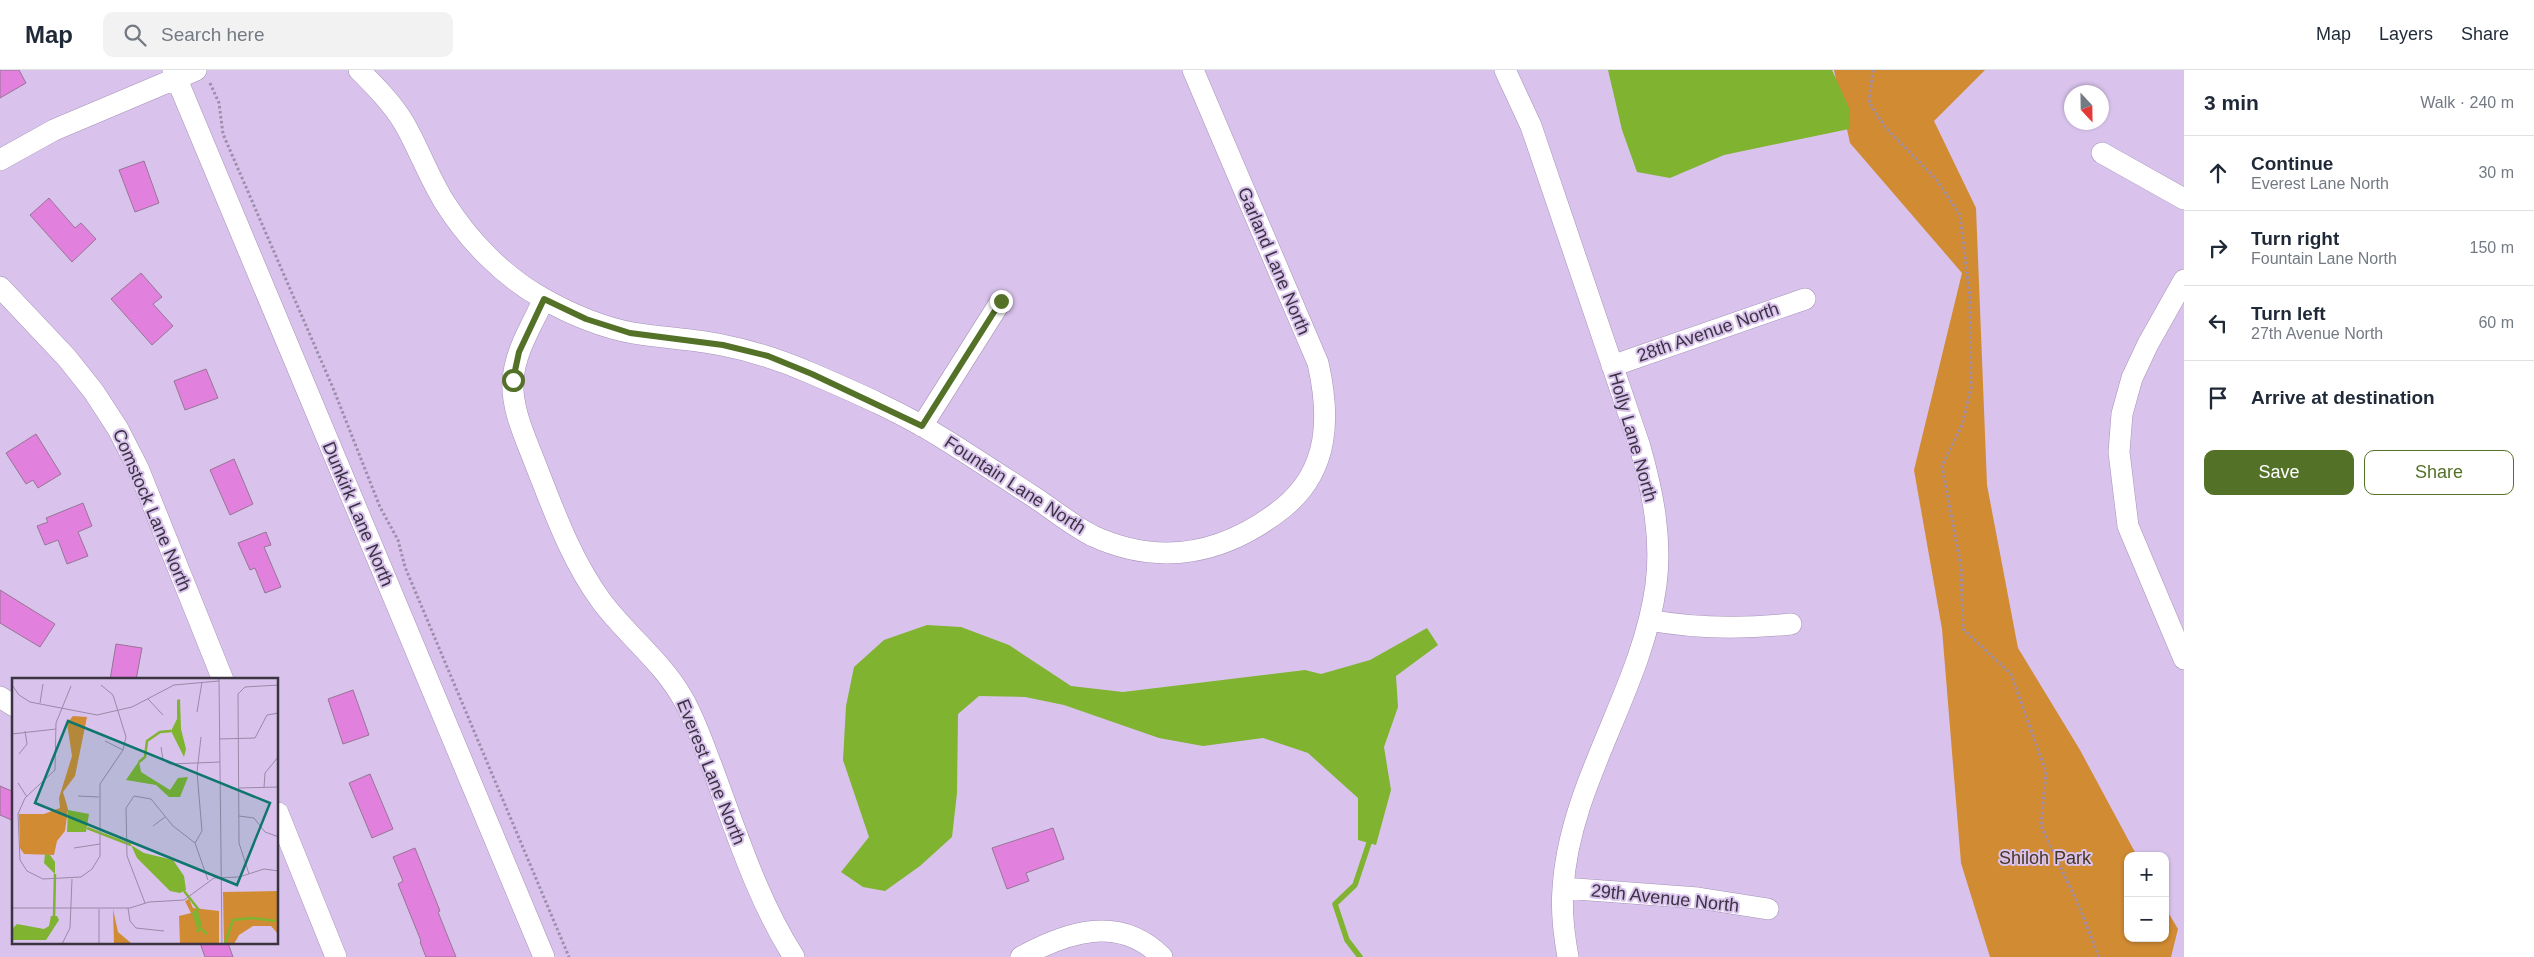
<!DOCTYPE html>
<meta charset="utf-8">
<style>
:root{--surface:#fff;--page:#f2f2f3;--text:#1f2937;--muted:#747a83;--line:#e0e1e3;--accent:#537228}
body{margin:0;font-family:Helvetica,sans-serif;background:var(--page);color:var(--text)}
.controls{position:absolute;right:15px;bottom:15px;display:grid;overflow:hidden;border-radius:10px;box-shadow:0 1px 4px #0004}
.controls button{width:45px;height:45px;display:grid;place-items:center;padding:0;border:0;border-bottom:1px solid var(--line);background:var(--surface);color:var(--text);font:25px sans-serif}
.compass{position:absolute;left:2064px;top:15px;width:45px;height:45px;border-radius:50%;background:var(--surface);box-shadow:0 1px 4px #0004;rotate:158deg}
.stop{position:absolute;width:15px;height:15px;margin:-11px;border:4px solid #537228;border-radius:50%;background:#fff}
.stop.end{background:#537228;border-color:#fff;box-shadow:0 1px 5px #0008}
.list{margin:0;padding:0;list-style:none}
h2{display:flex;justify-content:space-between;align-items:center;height:65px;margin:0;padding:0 20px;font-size:21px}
h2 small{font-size:16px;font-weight:400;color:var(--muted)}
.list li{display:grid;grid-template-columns:32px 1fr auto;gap:15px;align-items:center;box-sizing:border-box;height:75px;padding:0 20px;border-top:1px solid var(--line)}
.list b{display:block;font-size:19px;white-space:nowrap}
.list p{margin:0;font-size:16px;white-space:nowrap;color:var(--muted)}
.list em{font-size:16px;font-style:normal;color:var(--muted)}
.actions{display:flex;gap:10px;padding:15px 20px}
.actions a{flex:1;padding:11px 0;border:1px solid var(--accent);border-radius:10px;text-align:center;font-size:18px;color:var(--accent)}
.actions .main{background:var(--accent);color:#fff}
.icon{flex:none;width:28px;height:28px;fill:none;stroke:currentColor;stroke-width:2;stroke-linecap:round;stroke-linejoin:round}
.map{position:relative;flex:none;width:2184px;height:887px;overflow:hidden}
header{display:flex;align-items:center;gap:30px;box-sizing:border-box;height:70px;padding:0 25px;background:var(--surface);border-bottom:1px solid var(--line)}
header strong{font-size:24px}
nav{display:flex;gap:28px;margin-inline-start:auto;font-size:18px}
.search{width:350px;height:45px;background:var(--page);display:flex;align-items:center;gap:12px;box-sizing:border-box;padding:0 18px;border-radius:10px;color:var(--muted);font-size:19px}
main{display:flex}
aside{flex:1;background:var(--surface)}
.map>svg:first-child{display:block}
.green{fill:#d08b33}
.water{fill:#7fb330}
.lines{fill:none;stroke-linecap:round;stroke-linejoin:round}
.stream{stroke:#7fb330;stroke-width:5.5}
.building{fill:#e280dd;stroke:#977594}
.minor-casing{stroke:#a691b7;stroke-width:22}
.path{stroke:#9e8dac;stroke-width:3;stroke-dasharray:2.5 2.5;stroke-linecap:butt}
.minor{stroke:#fff;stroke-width:21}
.route{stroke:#537228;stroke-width:6}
.labels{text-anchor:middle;stroke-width:4;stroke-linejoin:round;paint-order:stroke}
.street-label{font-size:18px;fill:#3b3242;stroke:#d9c3ec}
.park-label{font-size:18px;fill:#473623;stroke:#d9c3ec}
.inset-river{fill:none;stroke:#7fb330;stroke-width:2.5}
.inset-road{fill:none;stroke:#9a89a8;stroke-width:1}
.view{fill:#0f766e;fill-opacity:0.15;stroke:#0f766e;stroke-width:2.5}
.inset-edge{fill:none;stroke:#3b3242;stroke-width:2.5}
</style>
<header>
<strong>Map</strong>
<div class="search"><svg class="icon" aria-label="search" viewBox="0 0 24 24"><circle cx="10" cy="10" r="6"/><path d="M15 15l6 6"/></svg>Search here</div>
<nav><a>Map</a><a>Layers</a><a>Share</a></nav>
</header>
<main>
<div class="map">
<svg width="2184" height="887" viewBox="0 0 2184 887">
<rect width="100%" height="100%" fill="#d9c3ec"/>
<path class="green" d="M1834,0h151l-51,51 42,87 11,277 31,163 62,102 57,106h-9v82h37v-31l13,22 -7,28h-181l-29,-94 -19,-234 -28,-159 48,-197 -112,-130z"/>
<path class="water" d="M1608,0h224l18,40 -1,19 -125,26 -54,23 -33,-6 -15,-42z
M927,555l34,2 48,18 62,41 52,6 182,-22 16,4 49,-14 57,-32 11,17 -42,31 2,31 -14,40 7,43 -15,55 -18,-5v-42l-50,-45 -45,-15 -60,8 -44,-8 -95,-33 -39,-8 -46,-1 -21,18 -1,79 -5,44 -32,29 -35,25 -22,-4 -22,-15 28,-35 -26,-77 3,-54 8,-39 30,-27z"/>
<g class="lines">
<path class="stream" d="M1360,887l-13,-17 -12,-36 20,-19 14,-42"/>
</g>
<path class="building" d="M0,0h19l7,13 -26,15z
M144,91l15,42 -24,9 -16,-42z
M49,128l26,30 6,-5 15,16 -24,23 -42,-47z
M141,203l21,24 -9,7 20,22 -21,19 -41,-46z
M206,299l12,29 -33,12 -11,-29z
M36,364l25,40 -23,14 -5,-8 -7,4 -20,-31z
M234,389l19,45 -23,11 -20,-45z
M83,433l9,23 -14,6 10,24 -21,8 -9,-24 -13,5 -8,-19 11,-4 -2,-4z
M266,462l5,13 -7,2 17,40 -16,6 -10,-25 -5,2 -12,-27z
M0,520l55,34 -15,23 -40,-24z
M116,574l26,4 -6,32h-26z
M353,620l16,45 -26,9 -15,-45z
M370,704l23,55 -21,9 -23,-55z
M0,716l14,6v29l-14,-6z
M1053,758l11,31 -38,14 3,8 -22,8 -15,-41z
M415,778l25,63 -2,1 18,45h-30l-6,-15 1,-1 -23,-57 5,-3 -10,-24z
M200,873h28l5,14h-28z"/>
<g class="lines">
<defs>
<path id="minor" d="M173,0l371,887
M359,0c16,16 33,33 45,53 15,26 25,55 41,80 24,38 59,74 99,96 26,15 60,29 89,34 30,5 60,6 89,12 31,6 61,16 91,29 44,19 90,39 131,65 32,20 64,41 96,62 17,12 35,26 53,35 68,31 132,18 190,-28 47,-38 47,-92 35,-145l-125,-293
M1505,0l26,56 109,321c13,46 22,91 16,138 -14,105 -87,198 -93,304 -2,23 1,46 5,68
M2102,83l82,46
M0,90l54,-30 142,-60
M2184,210l-36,64 -16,34 -10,36 -3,38 9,74 56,133
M0,217l67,71 27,34 24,37 20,39 85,212
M544,229c-12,26 -29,52 -31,81 -2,28 12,57 22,83 19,48 36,97 67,139 25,33 59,59 80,95 13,22 21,47 30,70 24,64 45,132 82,190
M1612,296l193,-67
M922,356l79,-125
M1649,550c48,9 93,9 142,4
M0,627l14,9
M278,743l58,144
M1563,818l135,10 70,11
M1021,887c46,-25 98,-43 141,0"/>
</defs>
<use href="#minor" class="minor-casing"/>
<path class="path" d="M1873,0l-4,32 16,25 51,52 24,36 10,83 1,90 -9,37 -20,41 19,101 2,62 48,45 35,98 -5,54 38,80 20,51
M210,13l9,20 4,31 110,254 47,119 18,33 7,27 164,390"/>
<use href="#minor" class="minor"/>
</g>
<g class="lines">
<path class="route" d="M513,310l6,-28 25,-53 42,20 44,14 93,12 45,11 44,18 110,52 79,-125"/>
</g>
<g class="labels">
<g class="street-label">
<text transform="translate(1274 191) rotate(67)" y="6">Garland Lane North</text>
<text transform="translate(1708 262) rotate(-19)" y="6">28th Avenue North</text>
<text transform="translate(1633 367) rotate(74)" y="6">Holly Lane North</text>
<text transform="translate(1015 415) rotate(33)" y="6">Fountain Lane North</text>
<text transform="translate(152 440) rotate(67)" y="6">Comstock Lane North</text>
<text transform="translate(358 444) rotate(67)" y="6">Dunkirk Lane North</text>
<text transform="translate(711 702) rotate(68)" y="6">Everest Lane North</text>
<text transform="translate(1665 828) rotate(6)" y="6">29th Avenue North</text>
</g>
<g class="park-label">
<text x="2045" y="794">Shiloh Park</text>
</g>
</g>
<g transform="translate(12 608)">
<rect width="266" height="266" fill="#d9c3ec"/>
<path d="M61,38l14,1 -12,59 -12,16 5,17 -3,22 -8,10 -3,14 -30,-1 -4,-6 -1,-34h25l16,-6 -1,-10 13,-42 -5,-33zM266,213v43l-7,-8h-18l-14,9 -5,9h-10l-1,-52zM177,221l4,9 26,3v33h-105l-1,-35 5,23 13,11h49l-1,-27 12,-3 -6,-12z" fill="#d08b33"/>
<path d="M168,21l1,30 5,20 -2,8 -13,-26 6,-12v-19zM127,83l2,11 29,18 8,-12 10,-1 -8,20h-11l-13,-12 -30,-5zM56,132l21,4 -3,18h-19zM119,167l13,8 29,7 11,16 2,14 -6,3 -10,-2 -33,-33zM33,176l5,1 5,7v12l-11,-11zM185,230l5,17 -5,3 -5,-15zM39,238h6l2,4 -13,20h-34v-11l5,-5 27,5 5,-3z" fill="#7fb330"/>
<path class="inset-river" d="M127,84l6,-5 2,-16 13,-9 11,-1M75,150l44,17M172,213l15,19M42,239l1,-43M185,254l2,-5 8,7M213,265l8,-23 18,-2 25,3"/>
<path class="inset-road" d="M207,0l3,266M0,7l7,10 11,7 67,13 35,-8 42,-22 45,-4M59,8l-15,37 -1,47 -30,28 -7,16 2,46 7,11 16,8 38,-2 11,-8 8,-13v-72l23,-34 3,-13 -13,-42 -12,-10M136,21l15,16M28,25l3,-19M185,34l5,-30M0,56l44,-5M207,61l36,-1 12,-23 12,-2M93,63l18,9M149,69l2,13 7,4 50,-2M7,76l8,-10 -2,-13M6,105l9,14M227,110l40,-1M252,110l1,-15 14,-17M66,118l21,1M227,138l15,2 11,14 14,5M141,148l12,-9M183,165l7,-12 -5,-59 4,-35M62,170l26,-4M237,196l-10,-31 -1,-149 7,-7 34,-2M133,225l-18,-47 -1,-48 8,-12 17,3 22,27 22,17 13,37M0,230h118l19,-6 35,-2 30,-22 25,-1 25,-8 15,2M116,230l2,13 6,7 28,3M87,231v35M50,266l8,-16 2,-49"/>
<path class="view" d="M56,43l202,82 -33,82 -202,-82z"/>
<rect width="266" height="266" class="inset-edge"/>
</g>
</svg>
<div class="controls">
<button>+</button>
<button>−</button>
</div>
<svg class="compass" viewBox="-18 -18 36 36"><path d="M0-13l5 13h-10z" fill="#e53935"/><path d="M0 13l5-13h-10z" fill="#747a83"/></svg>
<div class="stop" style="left:513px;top:310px"></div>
<div class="stop end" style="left:1001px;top:231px"></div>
</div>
<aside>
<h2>3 min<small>Walk · 240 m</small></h2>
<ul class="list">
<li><svg class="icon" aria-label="ahead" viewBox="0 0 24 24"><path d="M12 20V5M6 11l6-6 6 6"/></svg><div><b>Continue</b><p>Everest Lane North</p></div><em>30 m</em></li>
<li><svg class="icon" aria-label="right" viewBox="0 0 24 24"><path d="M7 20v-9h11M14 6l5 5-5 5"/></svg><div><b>Turn right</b><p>Fountain Lane North</p></div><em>150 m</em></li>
<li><svg class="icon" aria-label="left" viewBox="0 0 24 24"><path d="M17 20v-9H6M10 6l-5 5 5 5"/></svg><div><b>Turn left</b><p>27th Avenue North</p></div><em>60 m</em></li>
<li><svg class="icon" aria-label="arrive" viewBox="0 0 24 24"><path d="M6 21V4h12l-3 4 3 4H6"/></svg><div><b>Arrive at destination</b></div></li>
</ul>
<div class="actions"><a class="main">Save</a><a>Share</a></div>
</aside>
</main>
